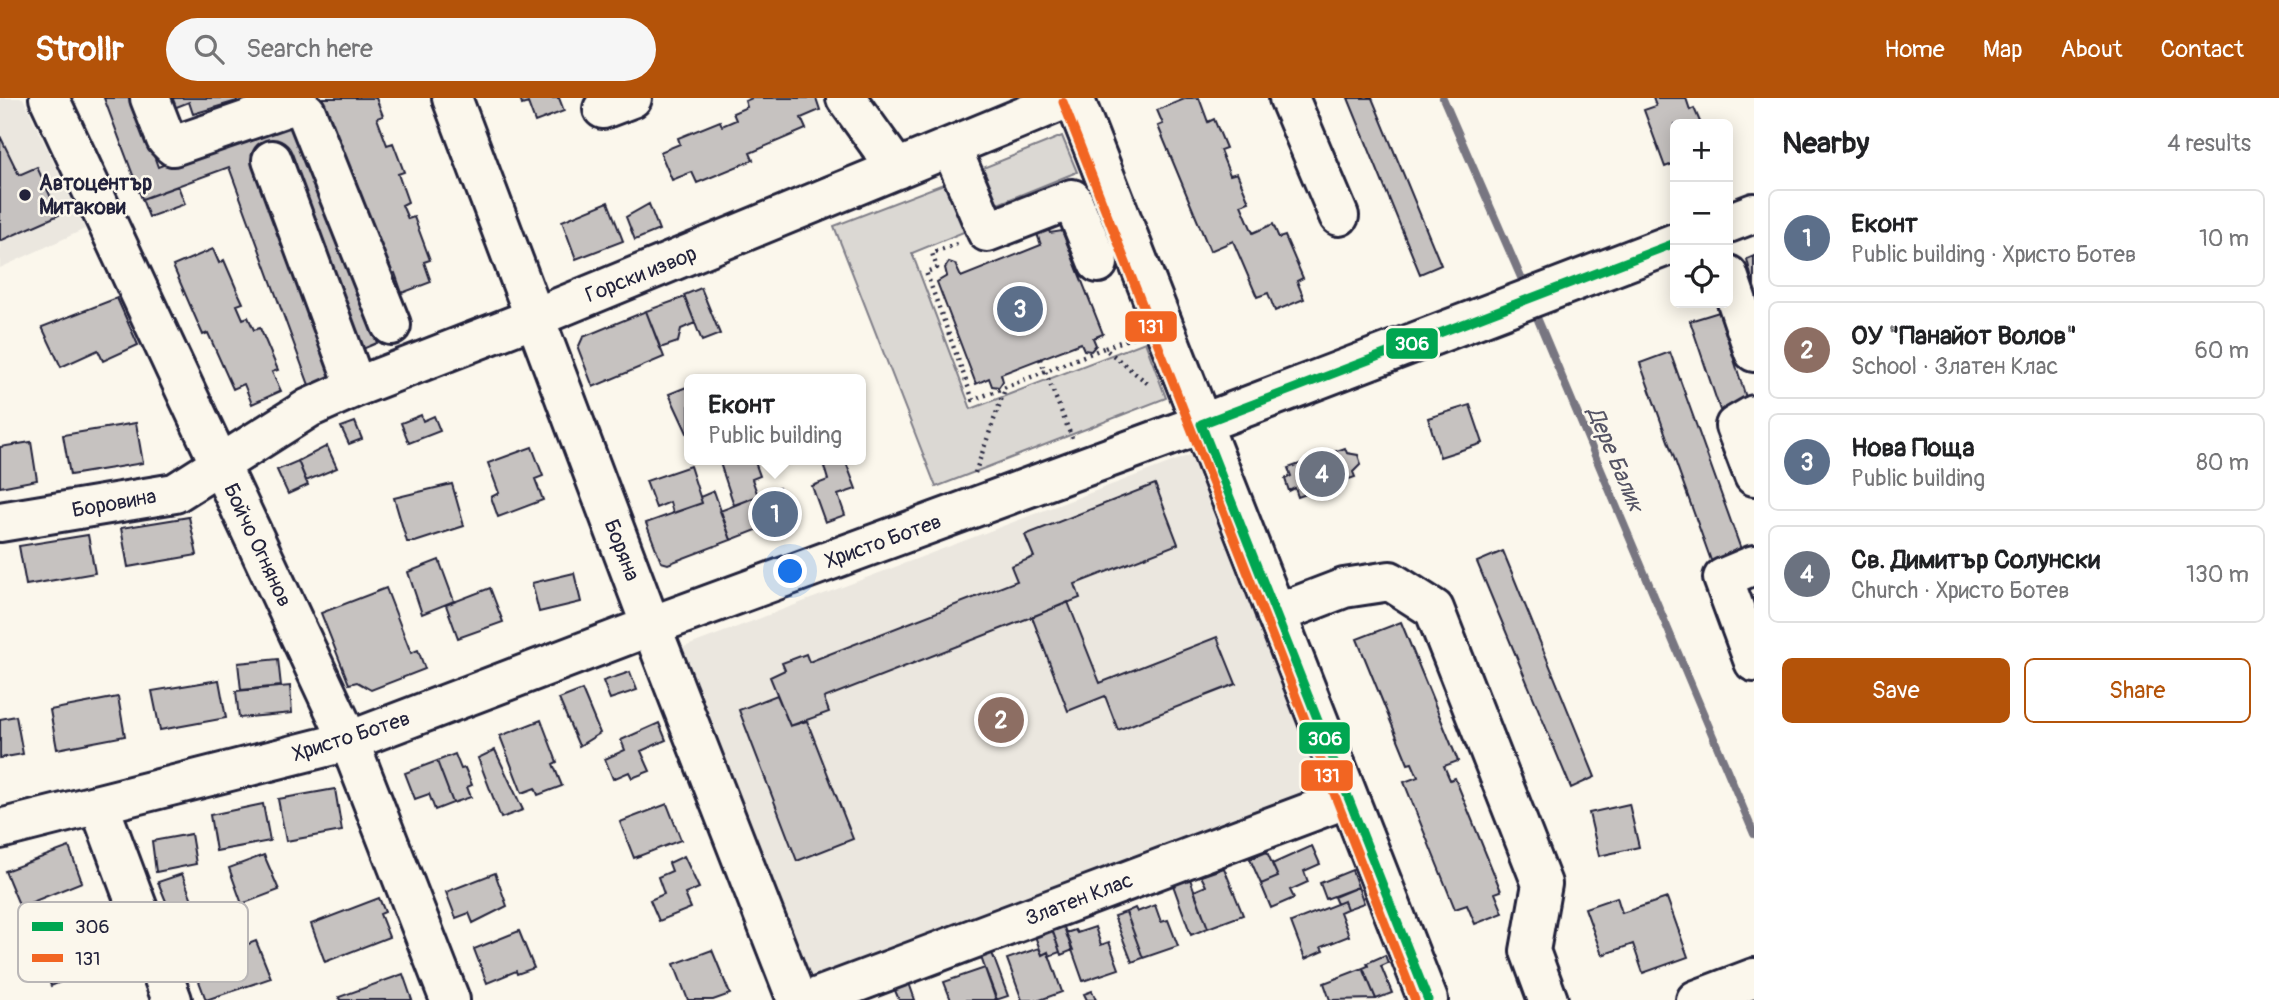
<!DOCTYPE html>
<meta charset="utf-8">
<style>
:root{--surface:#fff;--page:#f6f6f6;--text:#202124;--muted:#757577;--line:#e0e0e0;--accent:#b45309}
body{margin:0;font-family:Pangolin,sans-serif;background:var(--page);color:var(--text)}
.controls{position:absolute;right:21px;top:21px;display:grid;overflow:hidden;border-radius:10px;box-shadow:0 4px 18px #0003}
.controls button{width:63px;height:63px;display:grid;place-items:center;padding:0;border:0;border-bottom:2px solid var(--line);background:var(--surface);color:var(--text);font:35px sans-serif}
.you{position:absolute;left:791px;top:474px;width:24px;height:24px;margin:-18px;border:5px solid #fff;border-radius:50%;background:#1a73e8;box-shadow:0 0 0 10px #1a73e833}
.badge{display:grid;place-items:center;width:46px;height:46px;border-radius:50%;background:var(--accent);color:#fff;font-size:23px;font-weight:700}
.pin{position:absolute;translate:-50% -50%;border:4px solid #fff;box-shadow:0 2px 7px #0006}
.popup{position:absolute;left:684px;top:276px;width:182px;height:91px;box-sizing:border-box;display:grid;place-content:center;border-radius:10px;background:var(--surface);filter:drop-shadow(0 2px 5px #0005);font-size:23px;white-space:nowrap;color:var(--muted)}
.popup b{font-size:26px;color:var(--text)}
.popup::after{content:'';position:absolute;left:50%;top:100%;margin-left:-14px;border:14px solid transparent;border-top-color:var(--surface)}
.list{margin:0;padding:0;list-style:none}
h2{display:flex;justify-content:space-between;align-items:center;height:91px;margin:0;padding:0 28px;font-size:30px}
h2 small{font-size:23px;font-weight:400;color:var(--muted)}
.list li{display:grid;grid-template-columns:46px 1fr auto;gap:21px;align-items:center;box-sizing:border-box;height:98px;margin:0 14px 14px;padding:0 14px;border:2px solid var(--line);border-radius:10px}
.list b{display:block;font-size:26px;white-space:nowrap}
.list p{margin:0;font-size:23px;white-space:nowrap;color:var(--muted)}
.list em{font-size:23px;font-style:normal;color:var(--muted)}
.actions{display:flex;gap:14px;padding:21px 28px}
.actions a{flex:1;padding:16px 0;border:2px solid var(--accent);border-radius:10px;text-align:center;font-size:24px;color:var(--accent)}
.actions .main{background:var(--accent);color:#fff}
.icon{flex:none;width:38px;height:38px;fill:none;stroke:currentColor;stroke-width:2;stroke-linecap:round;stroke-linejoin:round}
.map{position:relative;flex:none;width:1754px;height:902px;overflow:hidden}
header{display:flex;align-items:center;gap:42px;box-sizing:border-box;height:98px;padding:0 35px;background:var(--accent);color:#fff}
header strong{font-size:33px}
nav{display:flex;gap:38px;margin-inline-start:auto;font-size:24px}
.search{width:490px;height:63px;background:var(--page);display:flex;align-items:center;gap:18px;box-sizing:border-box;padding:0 24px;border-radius:38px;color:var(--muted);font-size:26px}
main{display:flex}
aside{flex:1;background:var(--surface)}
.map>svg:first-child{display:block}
.built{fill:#ebe7df}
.green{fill:#dbd8d3;stroke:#7e7d87;stroke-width:2}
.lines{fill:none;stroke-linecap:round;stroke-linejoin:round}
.stream{stroke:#787681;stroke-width:8}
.building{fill:#c6c2c0;stroke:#22223b;stroke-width:2}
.minor-casing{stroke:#22223b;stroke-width:44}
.path{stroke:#22223b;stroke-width:4.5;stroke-dasharray:2 5;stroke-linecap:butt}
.minor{stroke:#fbf7ec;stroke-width:38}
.bus-1-casing{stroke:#fbf7ec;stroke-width:14}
.bus-2-casing{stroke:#fbf7ec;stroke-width:14}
.bus-1{stroke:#00a651;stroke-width:9}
.bus-2{stroke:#f26522;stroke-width:9}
.poi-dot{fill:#22223b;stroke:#fbf7ec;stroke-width:2.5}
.labels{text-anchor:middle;stroke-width:5;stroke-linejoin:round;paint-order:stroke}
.poi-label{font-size:21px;font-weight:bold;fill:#22223b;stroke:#fbf7ec;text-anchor:start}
.street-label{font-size:21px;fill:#22223b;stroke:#fbf7ec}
.water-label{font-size:23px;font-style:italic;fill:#545364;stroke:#fbf7ec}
.key{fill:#fbf7ec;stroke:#bab7b7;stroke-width:2}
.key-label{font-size:19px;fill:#22223b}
.line-badge{stroke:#fbf7ec;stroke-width:2.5}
.badge-label{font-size:19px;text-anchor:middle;font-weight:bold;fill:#fff}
</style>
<header>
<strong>Strollr</strong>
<div class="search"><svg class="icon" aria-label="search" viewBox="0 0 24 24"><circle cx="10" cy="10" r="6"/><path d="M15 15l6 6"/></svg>Search here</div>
<nav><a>Home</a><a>Map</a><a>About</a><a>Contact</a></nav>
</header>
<main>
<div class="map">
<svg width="1754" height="902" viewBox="0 0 1754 902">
<rect width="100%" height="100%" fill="#fbf7ec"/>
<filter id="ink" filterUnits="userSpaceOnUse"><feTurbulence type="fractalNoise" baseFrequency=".0143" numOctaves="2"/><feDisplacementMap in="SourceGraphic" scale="14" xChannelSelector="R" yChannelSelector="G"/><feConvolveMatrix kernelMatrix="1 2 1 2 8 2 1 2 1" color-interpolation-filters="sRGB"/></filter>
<g filter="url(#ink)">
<path class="built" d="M0,0h23l62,131 -85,39z
M1190,357l133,337 -510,192 -134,-335z"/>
<path class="green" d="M1062,38l15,36 -79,32 -15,-36z
M951,83l20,48 -59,24 59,156 174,-67 21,56 -230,89 -102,-261z"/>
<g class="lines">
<path class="stream" d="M1443,0l83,191
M1533,210l221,526"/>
</g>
<path class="building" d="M104,0h29l25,69 136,-51 83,227 -24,10 -19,23 -25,9 -80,-218 -87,32z
M165,0h71l1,3 -44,13 -4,-12 -20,8z
M319,0h57l7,18 -6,2 10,27 6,-2 11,29 -6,2 10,28 -6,3 6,14 6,-2 16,43 -6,2 7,20 -29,11 -7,-20 -12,4z
M520,0h39l5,13 -29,11 -7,-19 -6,2z
M752,0h64l4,12 -19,8 5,11 -56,24 3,7 -56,23 -5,-11 -20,8 -12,-28 20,-8 -2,-6 42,-17 2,5 14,-6 -3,-7 14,-6 -2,-6z
M1187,0h12l9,24 6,-3 12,29 -6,2 10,25 7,-2 12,29 -8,3 12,28 20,-9 6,14 6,-2 18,42 -6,3 7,18 -29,12 -7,-18 -11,4 -24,-56 -23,10 -52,-125 5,-2 -6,-14z
M1348,0h24l69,167 -21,9z
M1653,0h33l4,12 4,-2 7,16h-26v39l-10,4 -21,-57 12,-4z
M0,38l19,39 18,-8 22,48 -59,26z
M178,88l7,18 -36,13 -7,-18z
M608,104l15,39 -47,18 -14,-38z
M649,106l10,26 -24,10 -9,-23z
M1047,129l3,6 12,-2 41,103 -10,4 3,7 -5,6 -7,-1 -3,-7 -80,31 2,7 -4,6 -7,-1 -3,-8 -13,6 -39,-102 10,-6 -2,-8 4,-6 6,2 6,13 80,-32 -5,-14z
M213,151l6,14 5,-3 12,28 7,15 -6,2 6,14 5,-2 6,13 6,-2 18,42 -6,2 9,19 -29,13 -8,-20 -11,5 -25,-56 -5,2 -30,-69z
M1754,158v32l-7,-29z
M701,190l19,46 -18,7 -18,-46z
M685,199l10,26 -14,6 -3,13 -18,6 -14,-37z
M117,200l21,47 -35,16 -5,-11 -37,17 -19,-40z
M646,213l18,46 -71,30 -15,-39 5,-11z
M1719,214l30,95 -27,9 -32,-95z
M1670,254l73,203 -30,11 -73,-203z
M689,288v48l-1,1 -19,-41z
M1470,307l13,38 -43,14 -12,-39z
M421,317l2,6 11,-5 6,15 -31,12 -8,-20z
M355,324l7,17 -13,5 -8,-17z
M136,325l7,40 -73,12 -7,-40z
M31,344l6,38 -37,7v-40z
M327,348l10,22 -31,13 -8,-20z
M532,349l11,29 -8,3 8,21 -45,17 -7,-20 8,-4 -11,-30z
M1345,350l2,5 11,2 3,9 -8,8 2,5 -57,20 -3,-9 -6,3 -4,-12 6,-3 -3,-8z
M719,362h42l-6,2 5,14 -8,3 6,17 -24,9z
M822,362h23l11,29 -18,6 7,20 -20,7 -13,-36 16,-6z
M298,363l10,24 -20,9 -11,-24z
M690,368l12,37 -29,10 -3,-11 -14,6 -10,-27z
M452,386l12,42 -49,16h-8l-13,-44z
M1155,386l23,60 -103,40 5,14 -256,100 5,14 -39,14 -20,-49 15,-7 -3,-7 24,-9 3,8 208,-81 -6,-15 23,-9 -9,-22z
M779,390l11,29 -59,23 -11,-29z
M714,393l17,49 -63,24 -7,-2 -15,-39 56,-20 -2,-6z
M189,419l8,38 -69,12 -7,-39z
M88,437l7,38 -69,12 -7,-39z
M1503,453l92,226 -24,11 -94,-226z
M439,462l15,41 -32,13 -14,-42z
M574,475l7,29 -42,10 -7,-29z
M386,490l25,65 7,-3 7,19 -54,21 -14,-8 -8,2 -28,-71z
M490,490l13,34 -45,16 -12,-33z
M1068,504l32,81 117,-46 19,47 -118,46 -13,-34 -37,15 -36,-94z
M1401,524l57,139 -14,5 6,14 5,-2 46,113 -6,2 8,20 -28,11 -8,-19 -12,4 -51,-127 14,-5 -6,-14 -4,1 -51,-125z
M278,561l3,27 -40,4 -3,-27z
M630,574l7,18 -27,9 -7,-18z
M219,582l7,38 -66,12 -8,-39z
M290,588l2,27 -53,5 -3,-27z
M582,592l18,43 -21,13 -20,-47z
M777,597l13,31 17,-5 46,118 -56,22 -58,-151z
M118,599l7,39 -68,13 -7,-39z
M16,618l7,38 -23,4v-39z
M541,622l16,42 -4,2 9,22 -24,9 -3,-7 -13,5 -22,-57z
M659,625l7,17 -25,11 9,20 -18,7 -3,-6 -16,7 -8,-20 20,-9 -4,-10z
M495,652l28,60 -22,8 -23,-60z
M455,656l6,15 4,-1 7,17 -5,2 4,10 -18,6 -16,-42z
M437,663l16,42 -18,7 -6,-16 -14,5 -10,-26z
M335,691l7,42 -56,10 -8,-42z
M263,706l7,37 -54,10 -6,-36z
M667,706l14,36 -47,18 -14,-36z
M1629,706l10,43 -40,9 -10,-43z
M191,736l5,30 -40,8 -4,-31z
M1312,748l8,18 -16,7 4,11 -18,8 4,8 -23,10 -10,-24 17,-7 -6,-13z
M69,749l13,35 -62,25 -15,-36z
M1267,754l11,25 -17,7 -11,-25z
M264,757l15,35 -37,14 -13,-36z
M684,758l15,32 -14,6 6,14 -32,13 -9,-21 14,-6 -6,-17 14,-6 -3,-8z
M1224,770l19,47 -35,13 -14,-37 12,-5 -5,-10z
M1352,772l6,17 -32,12 -6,-16z
M495,775l12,33 -34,17 -4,-10 -13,5 -10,-26z
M182,776l24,62 -22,9 -26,-63z
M1190,781l18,49 -17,7 -18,-50z
M1358,789l6,16 -17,6 -3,-8 -7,3 -3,-7z
M1617,799l5,16 45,-15 21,59 -45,16 -10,-29 -31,11 -17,-47z
M379,800l6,14 -5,2 9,23 -64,25 -14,-38z
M1344,803l3,8 -7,3 9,24 -28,11 2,4 -18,8 -14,-37z
M1155,807l6,17 7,-2 10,26 -35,12 -17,-46 9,-4 2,4z
M1126,814l17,46 -11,4 -18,-46z
M100,825l14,37 -63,26 -15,-37z
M1063,827l10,25 -12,5 -9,-26z
M1095,829l6,18 8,-3 10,27 -36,12 -17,-48 9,-3 2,3z
M1052,831l8,23 -11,4 -1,-4 -6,3 -7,-19z
M519,833l15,37 -17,6 -1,-3 -29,12 -13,-34z
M256,843l15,37 -65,22 -13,-35z
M1039,850l3,7 6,-3 14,40 -22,8h-18l-15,-41z
M712,852l18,44 -17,6h-25l-14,-36z
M992,855l16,43 -12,4 -15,-43z
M1385,857l3,8 -7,3 11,27 -16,6 -13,-31 5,-2 -1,-3z
M985,870l12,32h-46l-7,-18z
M1363,870l13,31 -46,1 -6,-17z
M403,876l9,26h-72l-1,-3z
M909,885l6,17h-16l-5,-12z
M1092,893l4,9h-9l-3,-6z"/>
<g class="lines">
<defs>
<path id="minor" d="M49,0l300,643 101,259
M150,0l16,41 7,7 119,-41 14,7 85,213
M452,0l199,528 146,374
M846,0l51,71
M1074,0l354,902
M1289,0l50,118
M603,11l29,-11
M951,49l36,85 85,-33 26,64
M272,62l84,227
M1728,125l26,-10
M1728,177l26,77
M1754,317l-19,11 19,50
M0,424l175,-29 134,-85 47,-21 178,-69 535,-220
M1754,467l-31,13 31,84
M1276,516l68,-26 46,-7 44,28 108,275 -12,67 18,49
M99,707l73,195
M0,731l349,-88 302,-115 550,-202 474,-181
M810,902l538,-202
M1696,902l58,-22"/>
</defs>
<use href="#minor" class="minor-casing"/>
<path class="path" d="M957,146l-25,9 5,15 -11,4 47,128 131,-52 47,38
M1105,250l28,-11
M1040,261l32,79
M975,375l30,-84"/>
<use href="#minor" class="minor"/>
<defs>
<path id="bus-1" d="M1428,902l-227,-576 474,-181"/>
<path id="bus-2" d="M1063,4l352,898"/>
</defs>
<use href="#bus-1" class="bus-1-casing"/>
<use href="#bus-2" class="bus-2-casing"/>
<use href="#bus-1" class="bus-1"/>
<use href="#bus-2" class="bus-2"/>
</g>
</g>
<circle class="poi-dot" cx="25" cy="97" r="7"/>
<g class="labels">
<g class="poi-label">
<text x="39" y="92">Автоцентър<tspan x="39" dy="24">Митакови</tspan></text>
</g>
<g class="street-label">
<text transform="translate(641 176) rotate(-22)" y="7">Горски извор</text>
<text transform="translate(114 405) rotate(-10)" y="7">Боровина</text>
<text transform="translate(883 443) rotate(-20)" y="7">Христо Ботев</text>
<text transform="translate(258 447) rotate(65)" y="7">Бойчо Огнянов</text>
<text transform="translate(622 452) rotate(69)" y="7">Боряна</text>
<text transform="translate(351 638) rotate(-18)" y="7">Христо Ботев</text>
<text transform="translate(1079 801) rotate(-21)" y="7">Златен Клас</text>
</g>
<g class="water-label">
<text transform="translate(1616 361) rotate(67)" y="8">Дере Балик</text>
</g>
</g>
<rect x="18" y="804" width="230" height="80" rx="10" class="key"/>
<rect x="32" y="824" width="31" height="9" fill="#00a651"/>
<rect x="32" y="856" width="31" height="8" fill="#f26522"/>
<g class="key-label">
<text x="75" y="835">306</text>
<text x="75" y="867">131</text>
</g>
<g class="line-badge">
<rect x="1124" y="212" width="54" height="33" rx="7" fill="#f26522"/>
<rect x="1385" y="229" width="54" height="33" rx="7" fill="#00a651"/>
<rect x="1298" y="623" width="53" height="34" rx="7" fill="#00a651"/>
<rect x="1300" y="661" width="54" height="33" rx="7" fill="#f26522"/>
</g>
<g class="badge-label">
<text x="1151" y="235">131</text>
<text x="1412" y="252">306</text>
<text x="1325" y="647">306</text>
<text x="1327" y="684">131</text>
</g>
</svg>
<div class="controls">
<button>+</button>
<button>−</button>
<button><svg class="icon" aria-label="locate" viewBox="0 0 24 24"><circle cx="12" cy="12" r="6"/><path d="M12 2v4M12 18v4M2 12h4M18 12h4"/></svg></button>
</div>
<div class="you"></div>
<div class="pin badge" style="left:775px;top:416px;background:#5c6f8a">1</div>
<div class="popup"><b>Еконт</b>Public building</div>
<div class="pin badge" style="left:1001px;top:622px;background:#8d6e63">2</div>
<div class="pin badge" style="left:1020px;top:211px;background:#5c6f8a">3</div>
<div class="pin badge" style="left:1322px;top:376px;background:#6b7280">4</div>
</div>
<aside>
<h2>Nearby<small>4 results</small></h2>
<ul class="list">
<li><span class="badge" style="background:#5c6f8a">1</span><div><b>Еконт</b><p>Public building · Христо Ботев</p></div><em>10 m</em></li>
<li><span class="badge" style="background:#8d6e63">2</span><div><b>ОУ &quot;Панайот Волов&quot;</b><p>School · Златен Клас</p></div><em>60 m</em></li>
<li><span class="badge" style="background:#5c6f8a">3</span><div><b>Нова Поща</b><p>Public building</p></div><em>80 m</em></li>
<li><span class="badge" style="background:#6b7280">4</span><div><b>Св. Димитър Солунски</b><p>Church · Христо Ботев</p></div><em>130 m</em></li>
</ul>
<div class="actions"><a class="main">Save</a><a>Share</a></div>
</aside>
</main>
